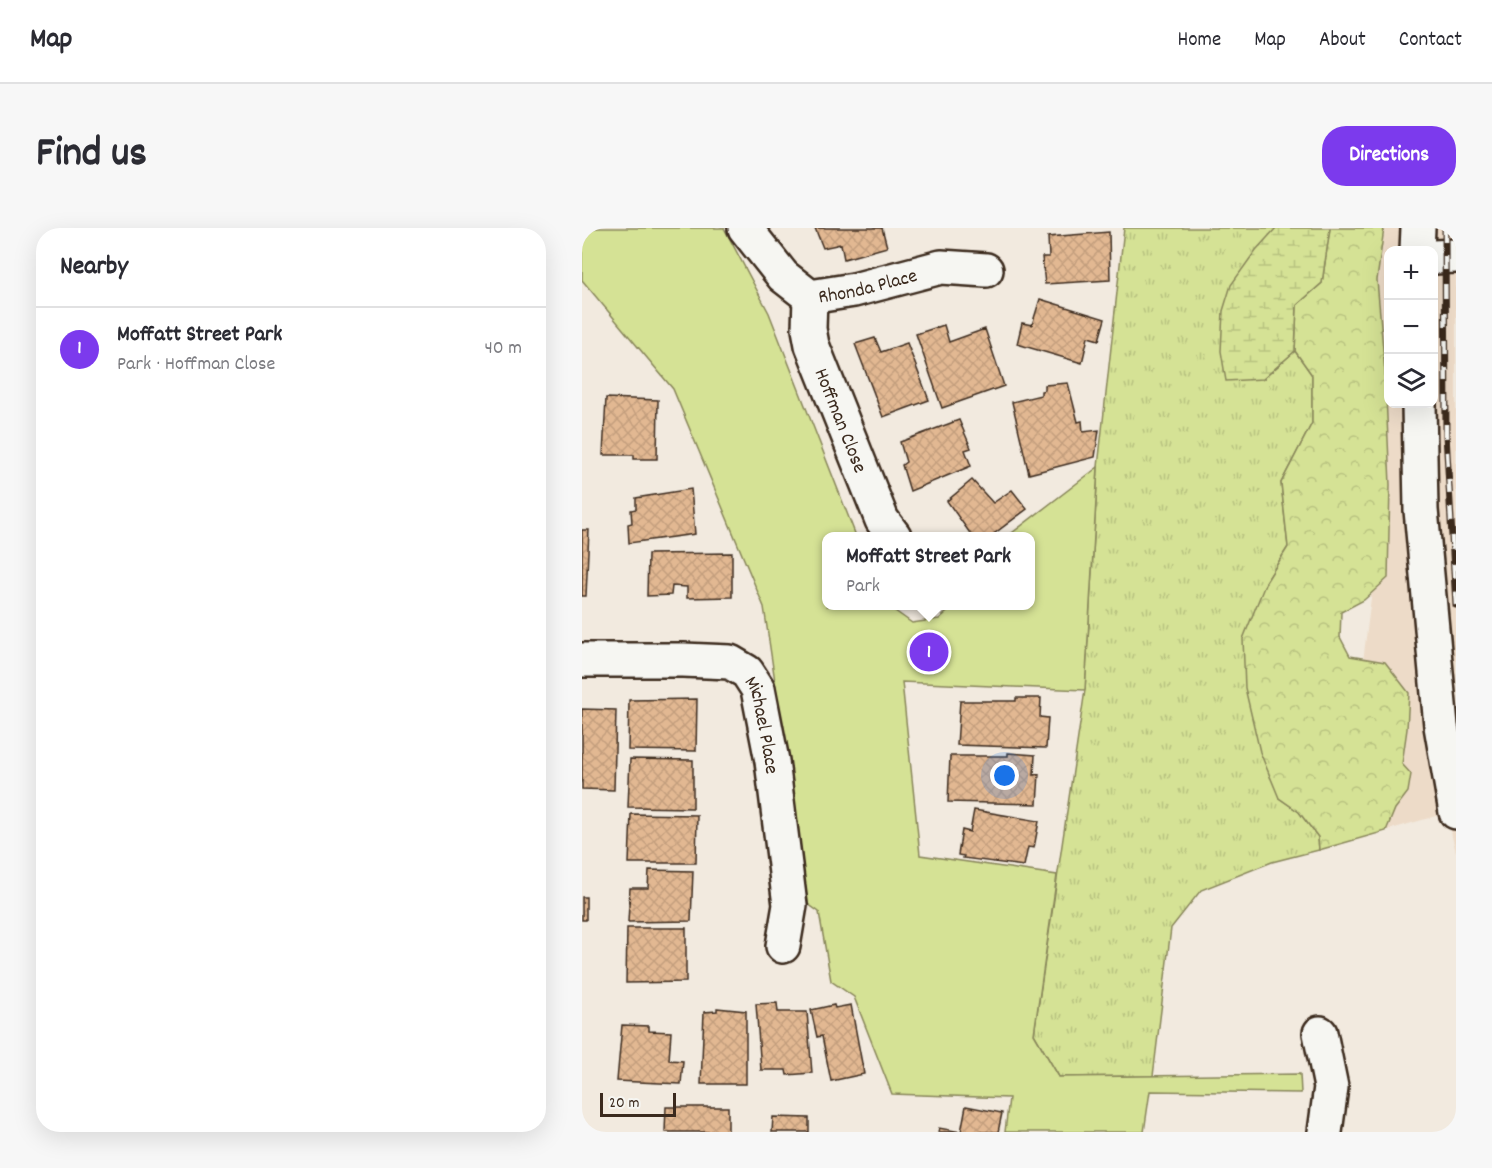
<!DOCTYPE html>
<meta charset="utf-8">
<style>
:root{--surface:#fff;--page:#f7f7f7;--text:#2b2b33;--muted:#7c7c81;--line:#e1e1e2;--accent:#7c3aed}
body{margin:0;font-family:Dekko,sans-serif;background:var(--page);color:var(--text)}
.controls{position:absolute;right:18px;top:18px;display:grid;overflow:hidden;border-radius:12px;box-shadow:0 6px 24px #0002}
.controls button{width:54px;height:54px;display:grid;place-items:center;padding:0;border:0;border-bottom:2px solid var(--line);background:var(--surface);color:var(--text);font:30px sans-serif}
.scale{position:absolute;left:18px;bottom:15px;width:76px;box-sizing:border-box;padding-left:6px;border:3px solid #3b2a1e;border-top:0;font-size:16px;line-height:21px;white-space:nowrap;color:#3b2a1e;-webkit-text-stroke:4px #f6f6f2;paint-order:stroke}
.you{position:absolute;left:423px;top:548px;width:21px;height:21px;margin:-15px;border:4px solid #fff;border-radius:50%;background:#1a73e8;box-shadow:0 0 0 9px #1a73e833}
.badge{display:grid;place-items:center;width:39px;height:39px;border-radius:50%;background:var(--accent);color:#fff;font-size:20px;font-weight:700}
.pin{position:absolute;translate:-50% -50%;border:3px solid #fff;box-shadow:0 2px 6px #0006}
.popup{position:absolute;left:240px;top:304px;width:213px;height:78px;box-sizing:border-box;display:grid;place-content:center;border-radius:12px;background:var(--surface);filter:drop-shadow(0 2px 4px #0005);font-size:20px;white-space:nowrap;color:var(--muted)}
.popup b{font-size:22px;color:var(--text)}
.popup::after{content:'';position:absolute;left:50%;top:100%;margin-left:-12px;border:12px solid transparent;border-top-color:var(--surface)}
.list{margin:0;padding:0;list-style:none}
h2{display:flex;justify-content:space-between;align-items:center;height:78px;margin:0;padding:0 24px;font-size:26px}
h2 small{font-size:20px;font-weight:400;color:var(--muted)}
.list li{display:grid;grid-template-columns:39px 1fr auto;gap:18px;align-items:center;box-sizing:border-box;height:84px;padding:0 24px;border-top:2px solid var(--line)}
.list b{display:block;font-size:22px;white-space:nowrap}
.list p{margin:0;font-size:20px;white-space:nowrap;color:var(--muted)}
.list em{font-size:20px;font-style:normal;color:var(--muted)}
.icon{flex:none;width:33px;height:33px;fill:none;stroke:currentColor;stroke-width:2;stroke-linecap:round;stroke-linejoin:round}
.map{position:relative;flex:none;width:874px;height:904px;overflow:hidden;border-radius:24px}
header{display:flex;align-items:center;gap:36px;box-sizing:border-box;height:84px;padding:0 30px;background:var(--surface);border-bottom:2px solid var(--line)}
header strong{font-size:28px}
nav{display:flex;gap:33px;margin-inline-start:auto;font-size:21px}
.intro{display:flex;align-items:center;justify-content:space-between;box-sizing:border-box;height:144px;padding:0 36px}
h1{margin:0;font-size:42px}
.button{padding:15px 27px;border-radius:24px;background:var(--accent);color:#fff;font-size:21px;font-weight:700}
main{display:flex;gap:36px;padding:0 36px}
aside{flex:1;background:var(--surface);border-radius:24px;box-shadow:0 6px 24px #0002}
.map>svg:first-child{display:block}
.built{fill:#eddbc8;fill-rule:evenodd}
.grass{fill:url(#grass-tufts);stroke:#88865a;stroke-width:1.5}
.forest{fill:url(#forest-crowns);stroke:#88865a;stroke-width:1.5}
.wetland{fill:url(#wetland-marsh);stroke:#88865a;stroke-width:1.5}
.park{fill:#d5e295;stroke:#88865a;stroke-width:1.5}
.building{fill:url(#building-cross-hatch);stroke:#3b2a1e;stroke-width:1.5}
.lines{fill:none;stroke-linecap:round;stroke-linejoin:round}
.minor-casing{stroke:#3b2a1e;stroke-width:38}
.minor{stroke:#f6f6f2;stroke-width:33}
.rail-casing{stroke:#3b2a1e;stroke-width:7}
.rail{stroke:#f6f6f2;stroke-width:4.5;stroke-dasharray:14;stroke-linecap:butt}
.labels{text-anchor:middle;stroke-width:4.5;stroke-linejoin:round;paint-order:stroke}
.street-label{font-size:20px;fill:#3b2a1e;stroke:#f6f6f2}
</style>
<header>
<strong>Map</strong>
<nav><a>Home</a><a>Map</a><a>About</a><a>Contact</a></nav>
</header>
<div class="intro"><h1>Find us</h1><a class="button">Directions</a></div>
<main>
<aside>
<h2>Nearby<small></small></h2>
<ul class="list">
<li><span class="badge">1</span><div><b>Moffatt Street Park</b><p>Park · Hoffman Close</p></div><em>40 m</em></li>
</ul>
</aside>
<div class="map">
<svg width="874" height="904" viewBox="0 0 874 904">
<defs>
<pattern id="grass-tufts" width="24" height="20" patternUnits="userSpaceOnUse" patternTransform="scale(1.5)"><rect width="24" height="20" fill="#d5e295"/><path d="M3 7l-1-3M5 7V3M7 7l1-3M15 17l-1-3M17 17v-4M19 17l1-3" fill="none" stroke="#b8c280"/></pattern>
<pattern id="forest-crowns" width="20" height="18" patternUnits="userSpaceOnUse" patternTransform="scale(1.5)"><rect width="20" height="18" fill="#d5e295"/><path d="M2 6a3 3 0 1 1 6 0M12 15a3 3 0 1 1 6 0" fill="none" stroke="#b8c280"/></pattern>
<pattern id="wetland-marsh" width="20" height="14" patternUnits="userSpaceOnUse" patternTransform="scale(1.5)"><rect width="20" height="14" fill="#d5e295"/><path d="M1 5h8M5 5V1M11 12h8M15 12V8" fill="none" stroke="#b8c280"/></pattern>
<pattern id="building-cross-hatch" width="8" height="8" patternUnits="userSpaceOnUse" patternTransform="scale(1.5)"><rect width="8" height="8" fill="#e2b892"/><path d="M0 0l8 8M0 8l8-8" fill="none" stroke="#c39e7d"/></pattern>
</defs>
<rect width="100%" height="100%" fill="#f2eadf"/>
<filter id="ink" filterUnits="userSpaceOnUse"><feTurbulence type="fractalNoise" baseFrequency=".0167" numOctaves="2"/><feDisplacementMap in="SourceGraphic" scale="12" xChannelSelector="R" yChannelSelector="G"/><feConvolveMatrix kernelMatrix="1 2 1 2 8 2 1 2 1" color-interpolation-filters="sRGB"/></filter>
<g filter="url(#ink)">
<path class="built" d="M759,0h115v624l-10,-39 -106,31 32,-254zM806,22h46v154h-46z"/>
<path class="grass" d="M542,0h152l-13,151 32,-28 17,24v48l-31,60 7,64 -22,35 13,216 20,14 19,25 1,13 -47,12 -71,28 -30,38 -18,148 -94,1 -25,-43 51,-344 13,-223z"/>
<path class="forest" d="M748,0h54l-7,52 8,92 5,113 -2,93 -24,22 -23,12 -1,25 10,19 35,6 24,31 -2,36 -5,35 9,10 -3,18 -13,17 -9,22 -67,19 -1,-13 -19,-25 -20,-14 -19,-46 -15,-64 -2,-49 23,-57 22,-35 -7,-64 31,-60v-48l-17,-24 2,-46 25,-22z"/>
<path class="wetland" d="M694,0h54l-8,55 -25,22 -2,46 -32,28 -37,2 -5,-30 2,-40 8,-26 25,-35z"/>
<path class="park" d="M0,0h142l45,85 87,223h-29v70h61l24,17 27,-4 15,-13h77v-70h-23l90,-69 -13,223 -183,-8 18,173 137,20 -23,159 25,43 241,-3 1,19 -151,-2 -6,41h-139l4,-34 -117,-4 -38,-97 -23,-16 -12,-69 -11,-8 -44,-297 -91,-218 -91,-109z"/>
<path class="building" d="M233,0h67l5,19 -43,12 -3,-15 -18,4z
M527,4l1,48 -65,4 -3,-27h7l-1,-20z
M458,71l65,20 -6,21 -11,-3 -6,26 -65,-19 5,-21 10,2z
M362,97l5,17 36,-13 19,57 -62,22 -26,-74z
M293,110l6,14 26,-9 22,57 -46,17 -28,-73z
M486,155l10,39 4,-1 1,11 16,-2 -4,27 -66,17 -17,-72 29,-7v-4l4,-1v-5z
M24,170l52,2 -1,59h-23v-4h-31z
M377,192l12,28 -6,2 6,16 -61,25 -8,-26 4,-3 -6,-20z
M390,252l21,23 19,-13 15,19 -36,27h-19l-25,-35z
M109,261l4,45 -66,9 -1,-19 4,-1 -1,-13 5,-1v-11z
M0,302h7l-3,66h-4z
M150,325v44l-45,1v-11l-15,-1 -1,9 -24,1 1,-42z
M434,470h25l-1,19 8,1 -2,30 -89,-3 3,-44h56z
M115,471l-1,52 -68,-1 1,-50z
M0,481l34,1 -2,80 -32,-1z
M426,525l27,2 -1,20 5,-1 -2,30 -89,-2 2,-46h58z
M48,531l63,1v48l-65,-1z
M392,582l65,11 -5,27 -6,-1 -4,19 -61,-8 1,-2 -6,-1 4,-25 8,2z
M49,586l66,1 -1,48h-67z
M67,642l44,1 -2,50 -63,1 2,-34h18z
M0,669h4v23h-4z
M45,700h59v54l-60,1z
M195,775l1,9h29l5,61 -25,2 -1,-5h-25l-5,-66z
M252,777l1,3 16,-3 13,69 -33,7 -9,-45 -5,1 -6,-27z
M135,780l29,3v73h-45l3,-72 13,-1z
M40,797l27,1v5l22,1 -2,28 14,1 -2,23 -64,-3z
M384,878l36,7 -4,19h-60l1,-4 22,4z
M84,879h62v25h-63z
M191,889l36,1v14h-37z"/>
<g class="lines">
<defs>
<g id="minor">
<path id="s1" d="M163,0l38,48 27,21 44,-7 87,-23 45,3"/>
<path d="M835,22l1,-22"/>
<path d="M852,29l22,-1"/>
<path id="s2" d="M228,69l-1,32 3,16 70,175 12,16"/>
<path d="M837,176l2,106 20,216 15,86"/>
<path id="s3" d="M0,432h101l47,2 17,10 11,17 14,72 18,144 -7,41"/>
<path d="M738,805l11,54 -6,45"/>
</g>
</defs>
<use href="#minor" class="minor-casing"/>
<use href="#minor" class="minor"/>
<defs>
<path id="rail" d="M863,0l1,207 10,170"/>
</defs>
<use href="#rail" class="rail-casing"/>
<use href="#rail" class="rail"/>
</g>
</g>
<g class="labels">
<g class="street-label">
<text dy="7" stroke="none"><textPath href="#s1" startOffset="154">Rhonda Place</textPath></text>
<text dy="7" stroke="none"><textPath href="#s2" startOffset="129">Hoffman Close</textPath></text>
<text dy="7" stroke="none"><textPath href="#s3" startOffset="224">Michael Place</textPath></text>
</g>
</g>
</svg>
<div class="controls">
<button>+</button>
<button>−</button>
<button><svg class="icon" aria-label="layers" viewBox="0 0 24 24"><path d="M12 4l9 5-9 5-9-5zM3 14l9 5 9-5"/></svg></button>
</div>
<div class="scale">20 m</div>
<div class="you"></div>
<div class="pin badge" style="left:347px;top:424px">1</div>
<div class="popup"><b>Moffatt Street Park</b>Park</div>
</div>
</main>
